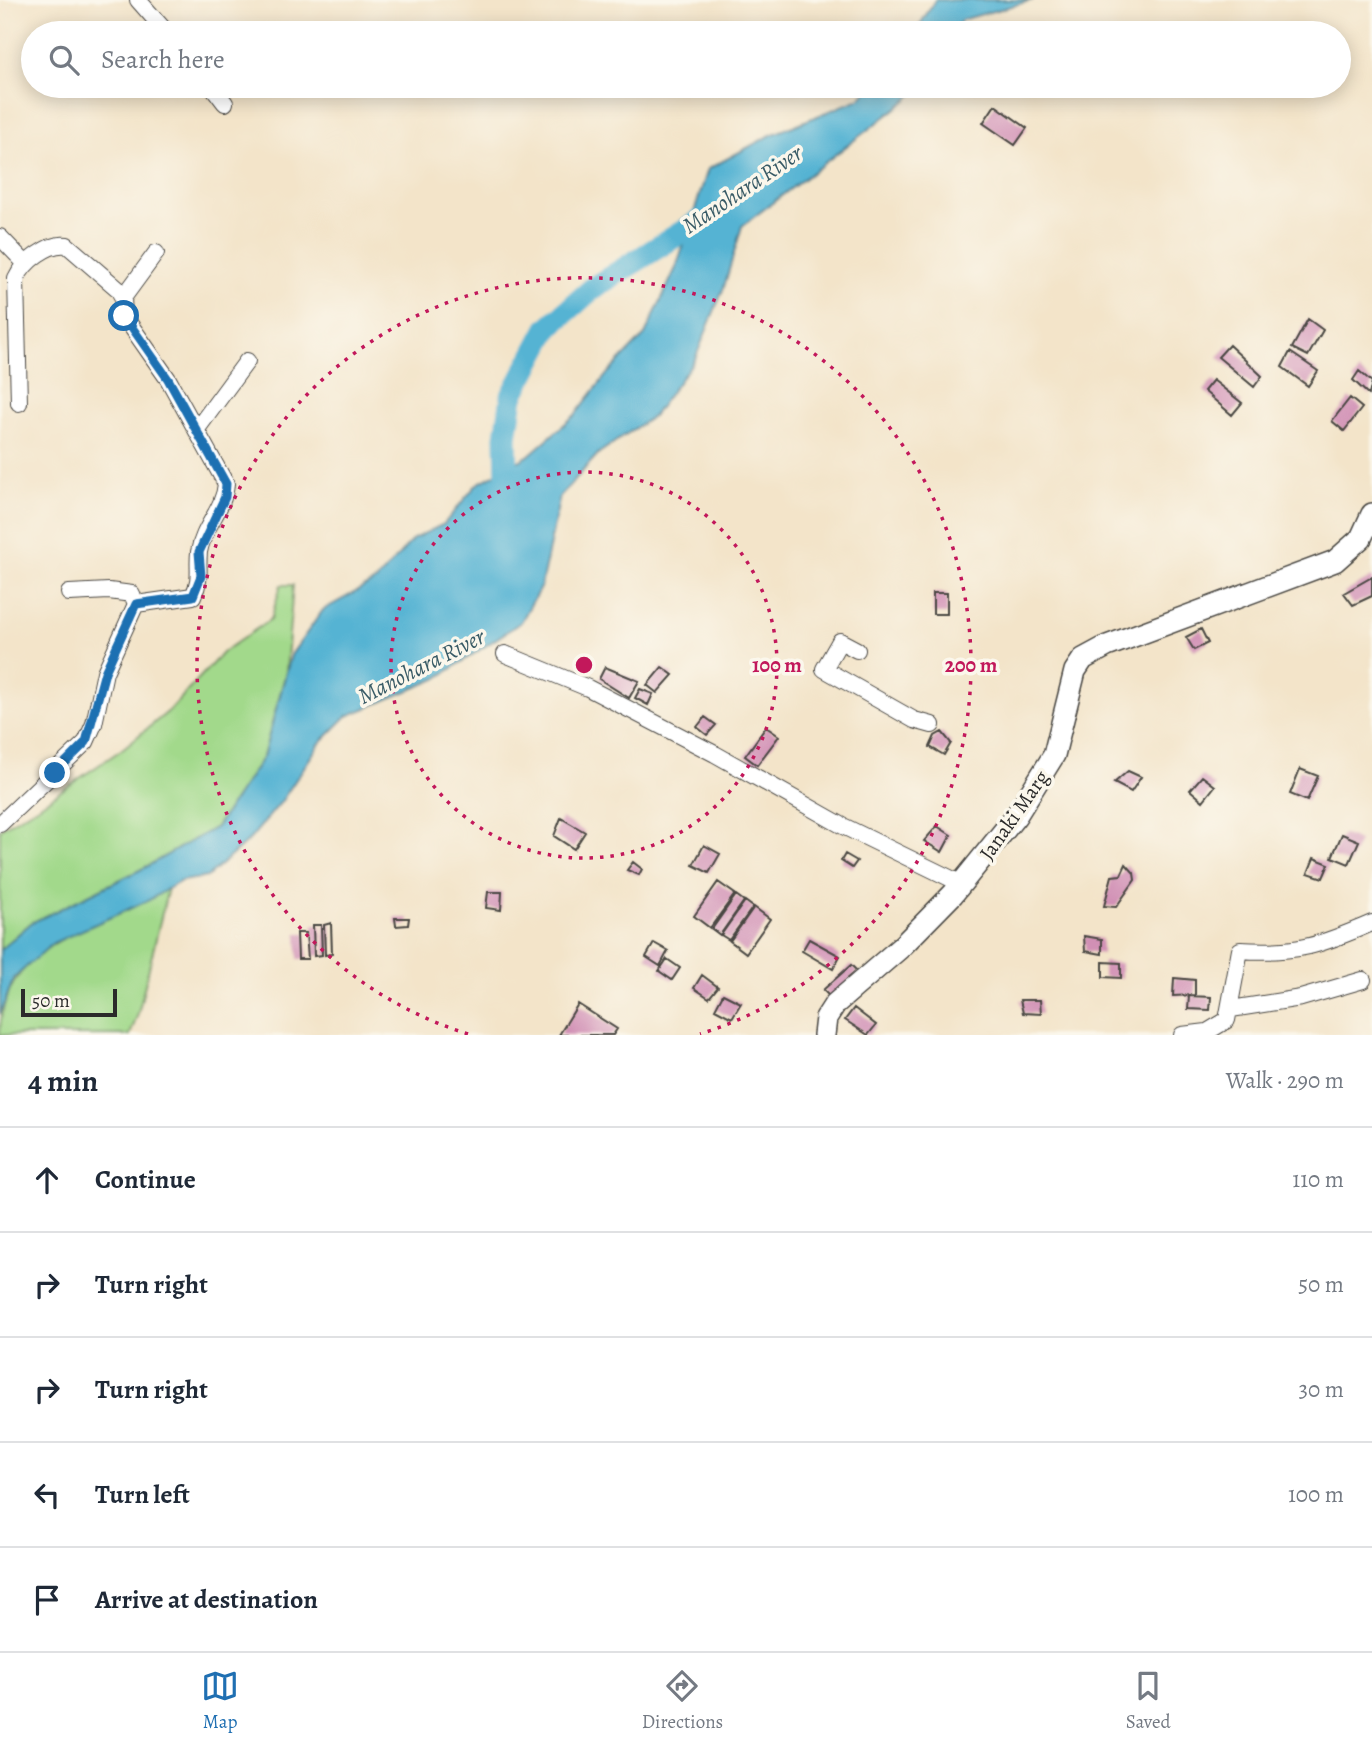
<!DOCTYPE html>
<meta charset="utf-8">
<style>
:root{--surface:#fff;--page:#f2f2f3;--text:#1f2937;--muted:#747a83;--line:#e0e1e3;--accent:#1f6fb2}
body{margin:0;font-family:Alegreya,serif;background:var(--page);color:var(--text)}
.scale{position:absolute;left:21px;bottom:18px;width:96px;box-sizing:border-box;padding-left:7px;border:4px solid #2b2b2b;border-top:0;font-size:19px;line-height:24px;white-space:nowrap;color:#2b2b2b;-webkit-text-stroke:5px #fbf7ec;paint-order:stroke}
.stop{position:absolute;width:21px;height:21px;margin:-16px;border:5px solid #1f6fb2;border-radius:50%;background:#fff}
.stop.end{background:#1f6fb2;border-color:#fff;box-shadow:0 2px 7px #0008}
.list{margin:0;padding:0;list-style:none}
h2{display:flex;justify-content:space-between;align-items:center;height:91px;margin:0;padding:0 28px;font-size:30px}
h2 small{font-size:23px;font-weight:400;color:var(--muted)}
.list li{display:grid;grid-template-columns:46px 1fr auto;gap:21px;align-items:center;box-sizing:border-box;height:105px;padding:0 28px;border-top:2px solid var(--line)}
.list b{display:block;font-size:26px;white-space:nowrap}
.list em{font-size:23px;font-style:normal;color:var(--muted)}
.icon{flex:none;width:38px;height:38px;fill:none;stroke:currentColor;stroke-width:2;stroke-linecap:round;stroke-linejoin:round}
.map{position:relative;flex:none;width:1372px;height:1035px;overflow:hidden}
.search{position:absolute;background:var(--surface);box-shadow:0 4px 18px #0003;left:21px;right:21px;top:21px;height:77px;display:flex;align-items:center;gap:18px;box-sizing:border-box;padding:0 24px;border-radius:38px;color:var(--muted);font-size:26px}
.sheet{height:616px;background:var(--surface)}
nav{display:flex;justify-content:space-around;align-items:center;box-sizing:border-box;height:98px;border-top:2px solid var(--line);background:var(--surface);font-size:19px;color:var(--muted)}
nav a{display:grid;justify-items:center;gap:4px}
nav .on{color:var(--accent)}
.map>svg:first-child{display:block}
.green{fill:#a2d98b;stroke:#66825b;stroke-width:2}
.water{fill:#54b3d3;stroke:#406f7f;stroke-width:2}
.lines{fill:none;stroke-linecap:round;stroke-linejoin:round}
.river{stroke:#54b3d3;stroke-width:23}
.building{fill:#d190b5}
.street-casing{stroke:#494743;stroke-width:18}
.secondary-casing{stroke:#494743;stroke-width:24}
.street{stroke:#fff;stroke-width:16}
.secondary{stroke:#fff;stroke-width:21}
.route{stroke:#1f6fb2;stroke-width:9}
.ring{fill:none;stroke:#c2185b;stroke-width:3.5;stroke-dasharray:3.5 7}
.labels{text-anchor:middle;stroke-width:7;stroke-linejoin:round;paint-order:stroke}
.street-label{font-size:21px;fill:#2b2b2b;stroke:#fbf7ec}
.water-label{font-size:23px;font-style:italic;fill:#395b66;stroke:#fbf7ec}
.centre{fill:#c2185b;stroke:#fbf7ec;stroke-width:3.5}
.ring-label{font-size:21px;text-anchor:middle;font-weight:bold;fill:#c2185b;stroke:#fbf7ec;stroke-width:7;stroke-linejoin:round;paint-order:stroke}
</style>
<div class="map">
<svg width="1372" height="1035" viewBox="0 0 1372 1035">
<rect width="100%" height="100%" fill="#fbf7ec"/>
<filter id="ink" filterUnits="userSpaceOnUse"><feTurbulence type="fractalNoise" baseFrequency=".0143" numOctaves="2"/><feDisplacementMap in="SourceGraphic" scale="14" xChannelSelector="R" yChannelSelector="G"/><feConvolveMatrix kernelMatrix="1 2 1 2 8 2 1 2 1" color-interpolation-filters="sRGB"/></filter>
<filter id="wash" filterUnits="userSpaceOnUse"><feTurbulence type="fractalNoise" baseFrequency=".00686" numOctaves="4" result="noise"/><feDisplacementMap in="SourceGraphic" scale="28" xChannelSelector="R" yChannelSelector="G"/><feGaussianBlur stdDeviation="1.57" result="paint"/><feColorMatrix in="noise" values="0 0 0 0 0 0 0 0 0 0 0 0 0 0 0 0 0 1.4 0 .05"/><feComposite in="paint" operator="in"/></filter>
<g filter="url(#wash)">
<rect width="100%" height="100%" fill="#f3e4c9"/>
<path class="green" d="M281,585h12l-7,87 -23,85 -47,70 -72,41 -113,55 -31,27v-121l43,-26 78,-53 49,-40 53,-58 48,-33z
M168,888l-30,126 -8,21h-130c0,-95 102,-108 168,-147z"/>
<path class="water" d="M935,0h98l-72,20 -6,13h-40z
M872,86h48l-12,13 -166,127 -18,61 -29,72 -42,57 -54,37 -39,43 -19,90 -20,36 -85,57 -89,37 -27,27 -39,59 -31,37 -43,38 -26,4 -32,19 -96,43 -39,35 -14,36v-64l31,-27 113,-55 72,-41 47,-70 28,-102 32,-45 54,-30 36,-41 31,-15 33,-40 51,-28 47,-41 33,-42 37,-38 31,-67 32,-99 63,-34 88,-36z"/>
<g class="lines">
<path class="river" d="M513,496l-6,-14 -1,-45 6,-41 36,-68 45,-40 121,-76"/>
</g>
<g id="blocks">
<path class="building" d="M995,105l32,23 -12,17 -32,-22z
M1308,319l15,11 -15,26 -16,-8z
M1229,345l33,31 -8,11 -36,-30z
M1290,352l28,19 -10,15 -26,-19z
M1359,371l13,11 -3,13 -16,-15z
M1213,380l29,23 -10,12 -28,-24z
M1350,398l12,10 -18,23 -12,-10z
M1372,577v19l-19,9 -9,-12z
M933,593h14v21h-14z
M1201,629l7,14 -14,7 -8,-13z
M605,667l34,14 -10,17 -30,-19z
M662,667l11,8 -16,18 -10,-8z
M640,689l13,5 -5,11 -13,-7z
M705,717l11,8 -9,10 -10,-8z
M766,727l13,9 -22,29 -12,-9z
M942,732l9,11 -7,12 -14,-8 5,-11z
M1300,769l18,7 -11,25 -17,-7z
M1128,771l13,6 -10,15 -17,-9z
M1202,776l13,10 -12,15 -13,-11z
M561,818l24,14 -11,17 -20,-13z
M937,826l14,9 -9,17 -18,-11z
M1342,834l17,7 -10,23 -17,-7z
M704,845l16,9 -11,19 -16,-8z
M845,854l12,7 -5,7 -11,-7z
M1314,858l15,6 -6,14 -15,-5z
M633,862l9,7 -3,6 -12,-5z
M1126,864l8,9 1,7 -19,27 -12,-1 8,-30 9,-1z
M718,882l17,12 -25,34 -16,-12z
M488,892h14l-1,18 -15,-2z
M736,895l8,6 -24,34 -8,-6z
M745,901l8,6 -24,33 -8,-5z
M754,907l16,12 -24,34 -16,-12z
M395,918h14l-1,7 -12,1z
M331,923l1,31 -7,1 -1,-30z
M313,925h8l1,30 -8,1z
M297,933h9l2,26h-10z
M1084,936l18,3v15l-17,-3z
M809,939l31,17 -7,13 -31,-18z
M654,943l14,8 -8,15 -14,-9z
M667,959l13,9 -8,12 -13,-9z
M1103,962l18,1v15l-18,-1z
M851,965l7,7 -27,26 -8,-8z
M702,975l16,12 -9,11 -15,-10z
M1174,978l21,2v15l-22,1z
M723,994l18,9 -9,15 -17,-9z
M1189,996l22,1 -1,13 -22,-1z
M1020,1000h20l1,14 -18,-1z
M578,1004l39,25 -4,6h-54z
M854,1008l22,17 -8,10 -23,-15z"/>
</g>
</g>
<g filter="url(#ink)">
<use href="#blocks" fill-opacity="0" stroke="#494743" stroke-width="2"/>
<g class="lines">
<defs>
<path id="street" d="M138,0l29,33
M212,86l13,17
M0,237l26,27
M123,298l33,-45
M19,403l-3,-124c8,-17 32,-37 51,-34l51,44 5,9 1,18 44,63 58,105c-2,25 -23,43 -27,68 -2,18 3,26 -6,44l-57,8
M197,429l50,-68
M857,650l-17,-9 -16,28 90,51 18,5
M505,654l83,34 127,66 128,72 119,58
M0,824l86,-82 8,-18 11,-52 31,-68 -4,-10 -23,-3 -40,2
M1231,1009l70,-11 62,-18
M1182,1035l25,-3 20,-12 13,-70c57,4 81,-5 132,-27"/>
<path id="secondary" d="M824,1035l2,-17 9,-14 65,-56 53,-54 63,-78 38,-61 21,-84 8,-12 24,-13 228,-85 26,-23 11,-24"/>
</defs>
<use href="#street" class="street-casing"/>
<use href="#secondary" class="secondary-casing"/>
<use href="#street" class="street"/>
<use href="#secondary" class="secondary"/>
</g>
</g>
<g class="lines" filter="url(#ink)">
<path class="route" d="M55,773l31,-31 19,-70 31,-68 57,-8 8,-20 -2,-24 26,-55 1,-13 -58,-105 -44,-63"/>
</g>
<g class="ring">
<circle cx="584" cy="665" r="193"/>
<path d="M468 1034A387 387 0 1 1 700 1034"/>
</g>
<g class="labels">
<g class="street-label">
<text transform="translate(1014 815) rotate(-55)" y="7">Janaki Marg</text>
</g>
<g class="water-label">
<text transform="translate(742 189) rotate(-34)" y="8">Manohara River</text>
<text transform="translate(421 666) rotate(-27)" y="8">Manohara River</text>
</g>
</g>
<circle cx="584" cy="665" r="10" class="centre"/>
<g class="ring-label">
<text x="777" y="672">100 m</text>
<text x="971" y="672">200 m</text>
</g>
</svg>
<div class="scale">50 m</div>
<div class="stop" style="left:124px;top:316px"></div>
<div class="stop end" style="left:55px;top:773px"></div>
<div class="search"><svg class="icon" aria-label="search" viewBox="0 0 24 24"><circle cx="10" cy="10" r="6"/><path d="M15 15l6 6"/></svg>Search here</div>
</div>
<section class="sheet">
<h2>4 min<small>Walk · 290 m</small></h2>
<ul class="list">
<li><svg class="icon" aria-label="ahead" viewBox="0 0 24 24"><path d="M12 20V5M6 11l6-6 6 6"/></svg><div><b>Continue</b></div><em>110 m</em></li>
<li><svg class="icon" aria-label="right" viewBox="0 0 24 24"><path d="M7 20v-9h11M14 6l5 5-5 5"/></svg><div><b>Turn right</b></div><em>50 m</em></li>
<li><svg class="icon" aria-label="right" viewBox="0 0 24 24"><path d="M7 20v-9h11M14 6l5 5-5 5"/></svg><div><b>Turn right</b></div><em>30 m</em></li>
<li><svg class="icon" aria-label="left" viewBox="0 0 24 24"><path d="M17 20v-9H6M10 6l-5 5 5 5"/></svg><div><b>Turn left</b></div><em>100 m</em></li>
<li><svg class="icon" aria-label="arrive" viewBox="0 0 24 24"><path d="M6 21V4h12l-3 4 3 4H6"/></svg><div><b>Arrive at destination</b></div></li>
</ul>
</section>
<nav>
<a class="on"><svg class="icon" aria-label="map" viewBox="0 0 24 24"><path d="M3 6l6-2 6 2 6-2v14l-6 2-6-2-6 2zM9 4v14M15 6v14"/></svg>Map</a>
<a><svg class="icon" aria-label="directions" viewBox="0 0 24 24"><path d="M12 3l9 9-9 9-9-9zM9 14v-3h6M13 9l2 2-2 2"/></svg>Directions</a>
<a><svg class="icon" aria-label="saved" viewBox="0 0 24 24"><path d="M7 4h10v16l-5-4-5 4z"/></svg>Saved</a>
</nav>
